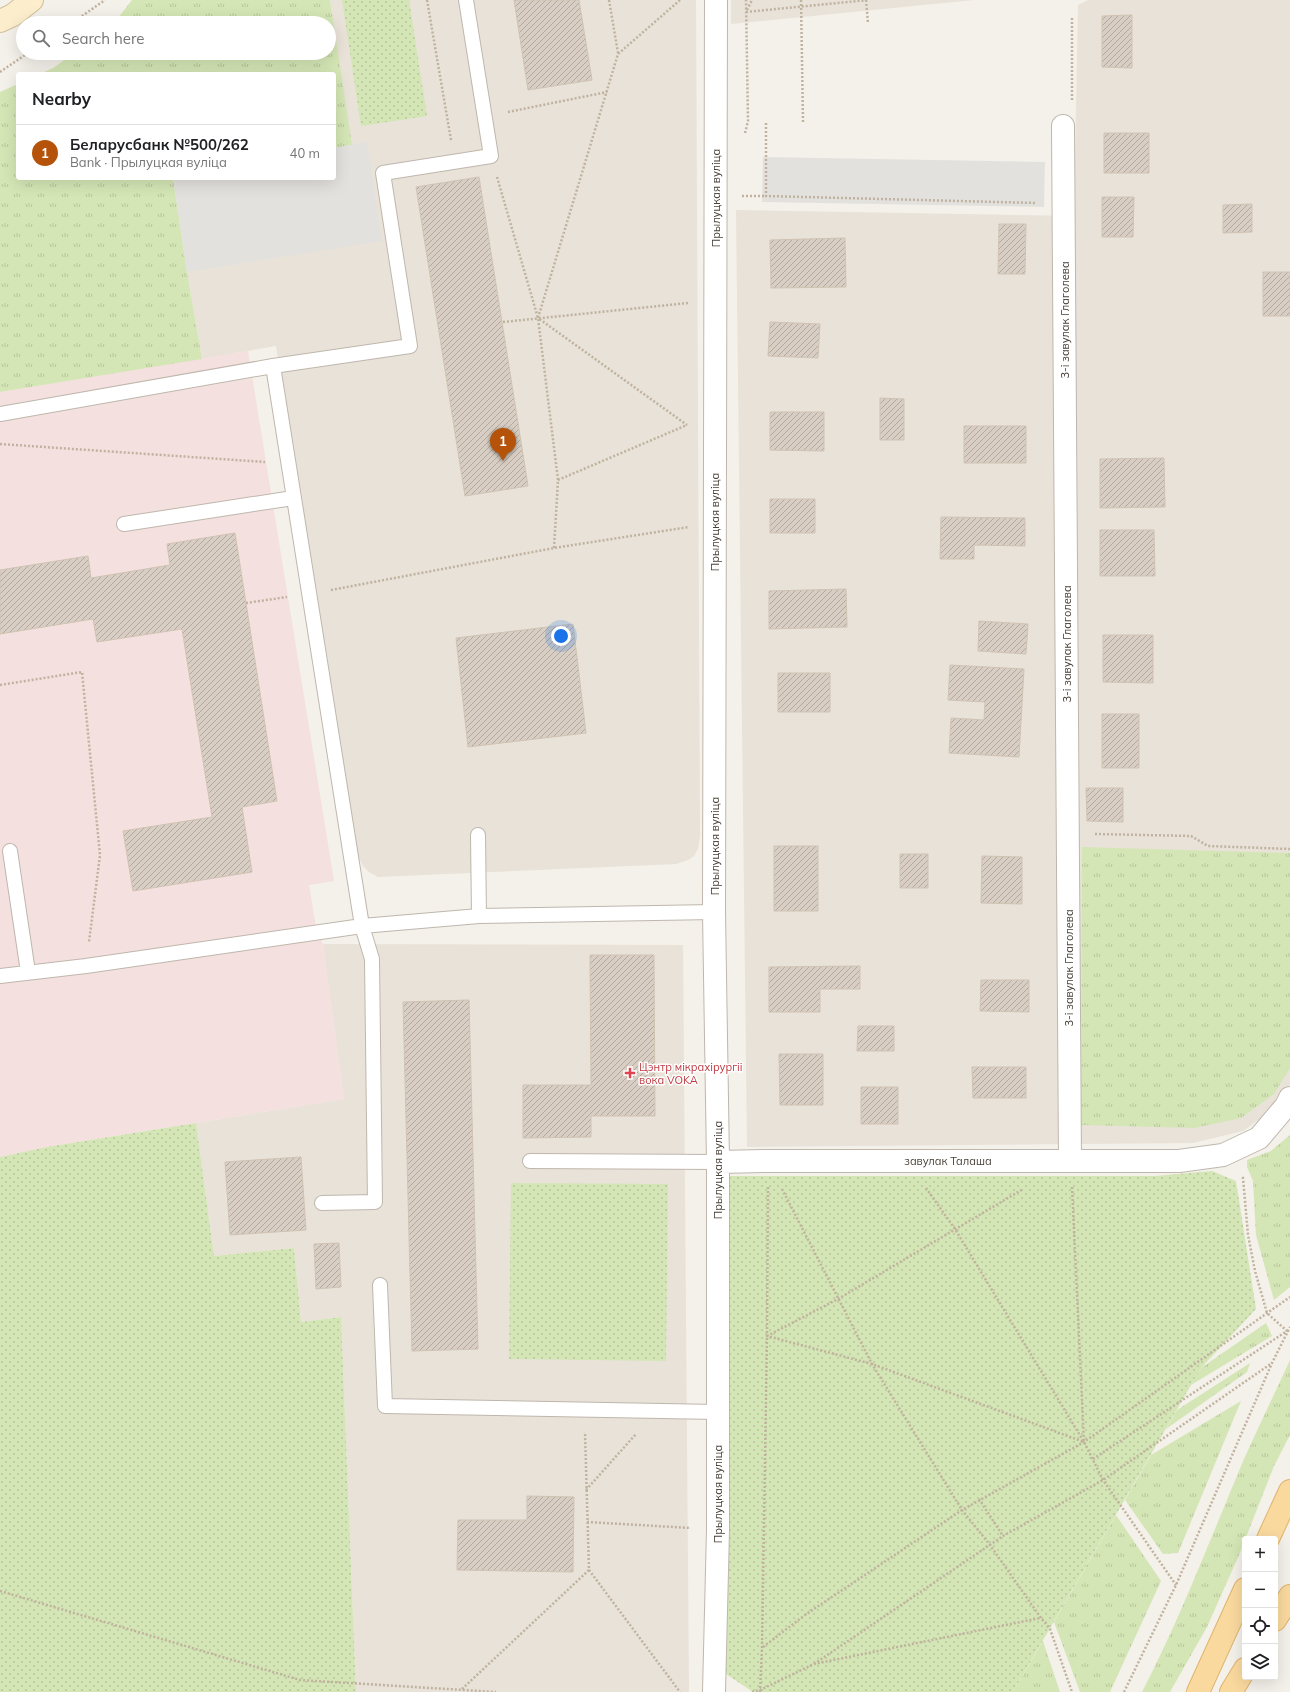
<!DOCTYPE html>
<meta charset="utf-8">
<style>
:root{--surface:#fff;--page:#f2f2f2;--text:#202124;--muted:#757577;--line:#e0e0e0;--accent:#b45309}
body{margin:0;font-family:Mulish,sans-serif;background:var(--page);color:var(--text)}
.controls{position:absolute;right:12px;bottom:12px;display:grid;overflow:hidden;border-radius:4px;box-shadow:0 4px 16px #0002}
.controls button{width:36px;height:36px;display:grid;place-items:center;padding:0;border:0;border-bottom:1px solid var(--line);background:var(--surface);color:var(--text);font:20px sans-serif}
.you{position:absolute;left:561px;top:636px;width:14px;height:14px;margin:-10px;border:3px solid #fff;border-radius:50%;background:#1a73e8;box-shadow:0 0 0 6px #1a73e833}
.badge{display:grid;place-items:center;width:26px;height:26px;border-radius:50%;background:var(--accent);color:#fff;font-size:13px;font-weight:700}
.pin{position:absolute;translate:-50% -33px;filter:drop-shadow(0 1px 2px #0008)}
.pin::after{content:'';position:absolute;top:21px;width:14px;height:12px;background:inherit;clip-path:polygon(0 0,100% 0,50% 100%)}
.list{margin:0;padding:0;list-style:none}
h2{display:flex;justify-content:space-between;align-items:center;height:52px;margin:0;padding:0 16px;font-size:17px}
h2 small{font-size:13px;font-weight:400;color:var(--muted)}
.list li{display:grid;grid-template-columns:26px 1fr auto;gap:12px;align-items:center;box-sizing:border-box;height:56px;padding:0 16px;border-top:1px solid var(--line)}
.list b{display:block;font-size:15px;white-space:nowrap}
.list p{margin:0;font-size:13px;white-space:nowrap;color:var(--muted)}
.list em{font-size:13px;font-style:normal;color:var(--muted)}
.icon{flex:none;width:22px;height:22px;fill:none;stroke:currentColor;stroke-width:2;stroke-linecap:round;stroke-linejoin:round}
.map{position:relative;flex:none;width:1290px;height:1692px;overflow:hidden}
.search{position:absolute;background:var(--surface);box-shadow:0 4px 16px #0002;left:16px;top:16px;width:320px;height:44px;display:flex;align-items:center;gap:10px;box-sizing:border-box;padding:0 14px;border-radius:22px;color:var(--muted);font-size:15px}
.panel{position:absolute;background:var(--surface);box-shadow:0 4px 16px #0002;left:16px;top:72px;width:320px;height:108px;border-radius:4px}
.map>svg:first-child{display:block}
.residential{fill:#e8e2d8}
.medical{fill:#f4e0de}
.grass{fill:url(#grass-tufts)}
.park{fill:url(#park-dots)}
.parking{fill:#e3e1de}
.building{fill:url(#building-hatch);stroke:#d0c3b3}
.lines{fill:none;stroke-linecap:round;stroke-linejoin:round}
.lane-casing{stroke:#bfb7ad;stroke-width:16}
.street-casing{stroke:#bfb7ad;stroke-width:24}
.secondary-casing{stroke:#d1c09c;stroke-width:24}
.primary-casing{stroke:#deb46e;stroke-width:24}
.path{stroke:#c0b29f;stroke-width:2.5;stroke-dasharray:2 2;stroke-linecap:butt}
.lane{stroke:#fff;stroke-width:14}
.street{stroke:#fff;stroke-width:22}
.secondary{stroke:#fcedcc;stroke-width:22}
.primary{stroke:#f9d99e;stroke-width:22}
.health-dot{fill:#e0444e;stroke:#fff;stroke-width:1.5}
.labels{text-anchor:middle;stroke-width:3;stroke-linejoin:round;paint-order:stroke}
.street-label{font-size:11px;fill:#484138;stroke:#fff}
.health-label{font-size:11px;fill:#be3a42;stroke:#fff;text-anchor:start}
</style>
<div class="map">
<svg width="1290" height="1692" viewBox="0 0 1290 1692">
<defs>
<pattern id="grass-tufts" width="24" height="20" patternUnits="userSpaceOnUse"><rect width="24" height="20" fill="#d4e6b5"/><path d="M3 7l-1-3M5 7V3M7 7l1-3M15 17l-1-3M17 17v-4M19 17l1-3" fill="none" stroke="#b8c69c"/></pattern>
<pattern id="park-dots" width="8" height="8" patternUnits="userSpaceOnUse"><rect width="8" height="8" fill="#d4e6b5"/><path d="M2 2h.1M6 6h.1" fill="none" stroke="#b8c69c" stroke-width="1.8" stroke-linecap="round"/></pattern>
<pattern id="building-hatch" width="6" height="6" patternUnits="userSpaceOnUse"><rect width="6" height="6" fill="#d8cec3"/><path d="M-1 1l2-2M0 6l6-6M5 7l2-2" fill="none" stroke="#b1a99f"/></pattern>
</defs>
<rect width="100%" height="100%" fill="#f4f0ea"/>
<path class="residential" d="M330,0h366l4,836 -2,13 -4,7 -6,4 -12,4 -298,13 -9,-5 -6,-6 -5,-10 -82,-510 -74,13 -15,-87 -14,-94h161v-30l17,-3z
M731,0h243l-243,24z
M1088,0h202v1084l-15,24 -32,23 -50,12 -446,4 -11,-937 338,6 4,-211z
M323,944l360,1 6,747h-333l-15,-375 -40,5 -7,-74 -80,8 -18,-133 148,-24z"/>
<path class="medical" d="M248,351l86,530 -25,4 8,48 6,11 21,155 -297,48 -47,10v-765z"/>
<path class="grass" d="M132,0h198l22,145 -18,3v-74h-294l15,-7 18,-14h256v-30h-218l7,-5z
M18,84v94h155l14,94 15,87 -202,33v-300z
M1082,847l208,6v215l-16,26 -33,24 -47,10 -113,-3z
M1290,1135v152l-16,13 -18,-65 -3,-54 -6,-14v-7l24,-9z
M1266,1323l6,13 -81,49 10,-17z
M1290,1360v75l-16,31 -35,89 -32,72 -37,65h-28c39,-75 69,-155 102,-233 15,-33 31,-66 46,-99z
M1250,1363l-3,9 -81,57 11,-19z
M1241,1401l-63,152 -15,1 -38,-54 26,-45z
M1116,1515l45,66 -51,111h-30l-26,-70z
M1043,1641l17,51h-47z"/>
<path class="park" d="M342,0h67l18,116 -66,10z
M196,1123l18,133 80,-8 7,74 40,-5 15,375h-356v-535l47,-10z
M1212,1171l24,10 20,128 -55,59 -188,324h-260l-30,-20 7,-496h425z
M511,1183l157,1 -2,177 -157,-2z"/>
<path class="parking" d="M367,142l15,99 -195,31 -14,-94h161v-30z
M763,157l282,5 -1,45 -282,-5z"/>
<path class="building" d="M514,0h65l13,80 -64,10z
M1132,15v53l-30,-1v-51z
M1104,133h45v40h-45z
M479,177l49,309 -63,10 -49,-309z
M1102,197h32l-1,40h-31z
M1252,204v28l-29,1v-28z
M999,224h27l-1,50h-27z
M845,238l1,49 -75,1 -1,-48z
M1263,272h27v44h-27z
M770,322l50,2 -2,34 -50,-2z
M880,398l24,1v41h-24z
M770,412h54v39l-54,-1z
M964,426h62v37h-62z
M1164,458l1,49 -65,1v-49z
M770,499h45v34h-45z
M941,517l84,1v28l-51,-1v14h-34z
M1100,530h54l1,46h-55z
M235,533l42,268 -35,6 10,65 -119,19 -10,-60 89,-14 -30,-188 -85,13 -4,-23 -93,15v-64l88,-14 3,22 79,-13 -3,-21z
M846,589l1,38 -78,2v-38z
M979,621l49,3 -2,30 -48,-3z
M573,624l13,109 -118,14 -12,-109z
M1103,635h50v48l-50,-1z
M950,665l74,4 -5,88 -70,-4 2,-35 33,2 1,-18 -37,-2z
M778,673h52v39h-52z
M1102,714h37v54h-37z
M1086,788h37v34l-36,-1z
M774,846h44v65h-44z
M900,854h28v34h-28z
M982,856l40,1v47l-41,-1z
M590,955h64l1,161h-64v21l-68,1v-53h68z
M860,966v23h-40v23h-51v-45z
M981,980h48v32l-49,-1z
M469,1000l9,349 -66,2 -9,-349z
M858,1026h36v25h-37z
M779,1054h44v51h-43z
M972,1067h54v31h-53z
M861,1087h37v37h-37z
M301,1157l5,73 -76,5 -5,-73z
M339,1243l2,44 -25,2 -2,-45z
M527,1496l47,1 -1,75 -116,-2 1,-50h69z"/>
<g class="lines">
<defs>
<path id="lane" d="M466,0l25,156 -108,17 27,173 -137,20 89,560 117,-10 235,-4
M0,414l273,-48
M124,524l169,-26
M478,835l1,81
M10,851l18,121
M0,976l86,-10 276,-40 10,33 3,243 -53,1
M530,1161l188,1
M380,1285l5,121 333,6"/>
<path id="street" d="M1063,126l7,1035
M718,1162l50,-1h411l44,-6 36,-17 27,-32 4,-8
M714,1692l4,-162v-368l-4,-250 2,-912"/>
<path id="secondary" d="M0,21l13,-6 19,-15"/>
<path id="primary" d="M1268,1539l22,-48
M1275,1620l15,-24
M1198,1692l47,-103
M1231,1692l14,-23"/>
</defs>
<use href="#lane" class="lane-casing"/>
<use href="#street" class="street-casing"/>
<use href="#secondary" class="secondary-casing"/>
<use href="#primary" class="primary-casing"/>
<path class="path" d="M427,0l24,140
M609,0l9,53
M680,0l-62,54 -80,264 149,107
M801,0l2,122
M866,0l2,23
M747,10l5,-10
M746,12l122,-12
M72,23l33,-23
M0,72l28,-19
M1072,100v-84
M508,112l99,-20
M766,123v73l270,7
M745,133l3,-12 -2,-121
M497,177l41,141 20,162 -4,68
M742,196h24
M503,322l185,-19
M0,444l265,18
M558,480l129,-55
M331,590l223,-42 135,-21
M246,603l41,-6
M0,685l82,-13 18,183 -11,87
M1095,834l96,2 17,10 82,3
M768,1187l-1,149 105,28 212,78
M1072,1187l12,255
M926,1188l29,41 129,213 19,38 73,105
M782,1189l90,175 90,146 28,35 51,73 9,11 22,63
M1093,1459l194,-128 -20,-18 -12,-42 -7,-36 -5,-57 -2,-2
M586,1490l50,-56
M979,1499l24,37
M587,1522l104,6
M589,1570l91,122
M0,1591l300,89 196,12
M763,1647l42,-32 157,-105 122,-68 206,-145
M814,1664l189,-128 100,-56 169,-117
M462,1689l127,-119 -4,-138
M752,1692l8,-2 54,-26 226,-46
M760,1692l2,-44 5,-312 71,-37 185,-110
M1124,1692l52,-107 96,-222 18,-36"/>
<use href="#lane" class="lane"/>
<use href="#street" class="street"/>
<use href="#secondary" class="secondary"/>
<use href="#primary" class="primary"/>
</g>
<path class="health-dot" d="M628 1067h4v4h4v4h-4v4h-4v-4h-4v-4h4z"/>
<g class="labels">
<g class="street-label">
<text transform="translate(716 198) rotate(-90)" y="4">Прылуцкая вуліца</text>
<text transform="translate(1065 320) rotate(-90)" y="4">3-і завулак Глаголева</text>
<text transform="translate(715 522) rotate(-90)" y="4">Прылуцкая вуліца</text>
<text transform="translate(1067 644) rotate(-90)" y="4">3-і завулак Глаголева</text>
<text transform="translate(715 846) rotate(-90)" y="4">Прылуцкая вуліца</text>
<text transform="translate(1069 968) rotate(-90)" y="4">3-і завулак Глаголева</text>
<text x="948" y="1165">завулак Талаша</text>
<text transform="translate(718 1170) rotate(-90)" y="4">Прылуцкая вуліца</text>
<text transform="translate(718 1494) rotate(-90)" y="4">Прылуцкая вуліца</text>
</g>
<g class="health-label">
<text x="639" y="1071">Цэнтр мікрахірургіі<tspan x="639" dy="13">вока VOKA</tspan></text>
</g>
</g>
</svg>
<div class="controls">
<button>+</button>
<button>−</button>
<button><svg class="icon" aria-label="locate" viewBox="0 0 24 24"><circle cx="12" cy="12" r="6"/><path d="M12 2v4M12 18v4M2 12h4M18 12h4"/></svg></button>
<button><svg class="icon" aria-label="layers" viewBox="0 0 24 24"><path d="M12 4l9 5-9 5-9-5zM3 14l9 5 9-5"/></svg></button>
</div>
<div class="you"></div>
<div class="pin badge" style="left:503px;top:461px">1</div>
<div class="search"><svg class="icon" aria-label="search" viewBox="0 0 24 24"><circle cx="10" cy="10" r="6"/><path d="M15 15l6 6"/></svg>Search here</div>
<section class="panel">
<h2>Nearby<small></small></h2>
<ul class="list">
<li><span class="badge">1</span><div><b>Беларусбанк №500/262</b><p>Bank · Прылуцкая вуліца</p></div><em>40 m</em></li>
</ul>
</section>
</div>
